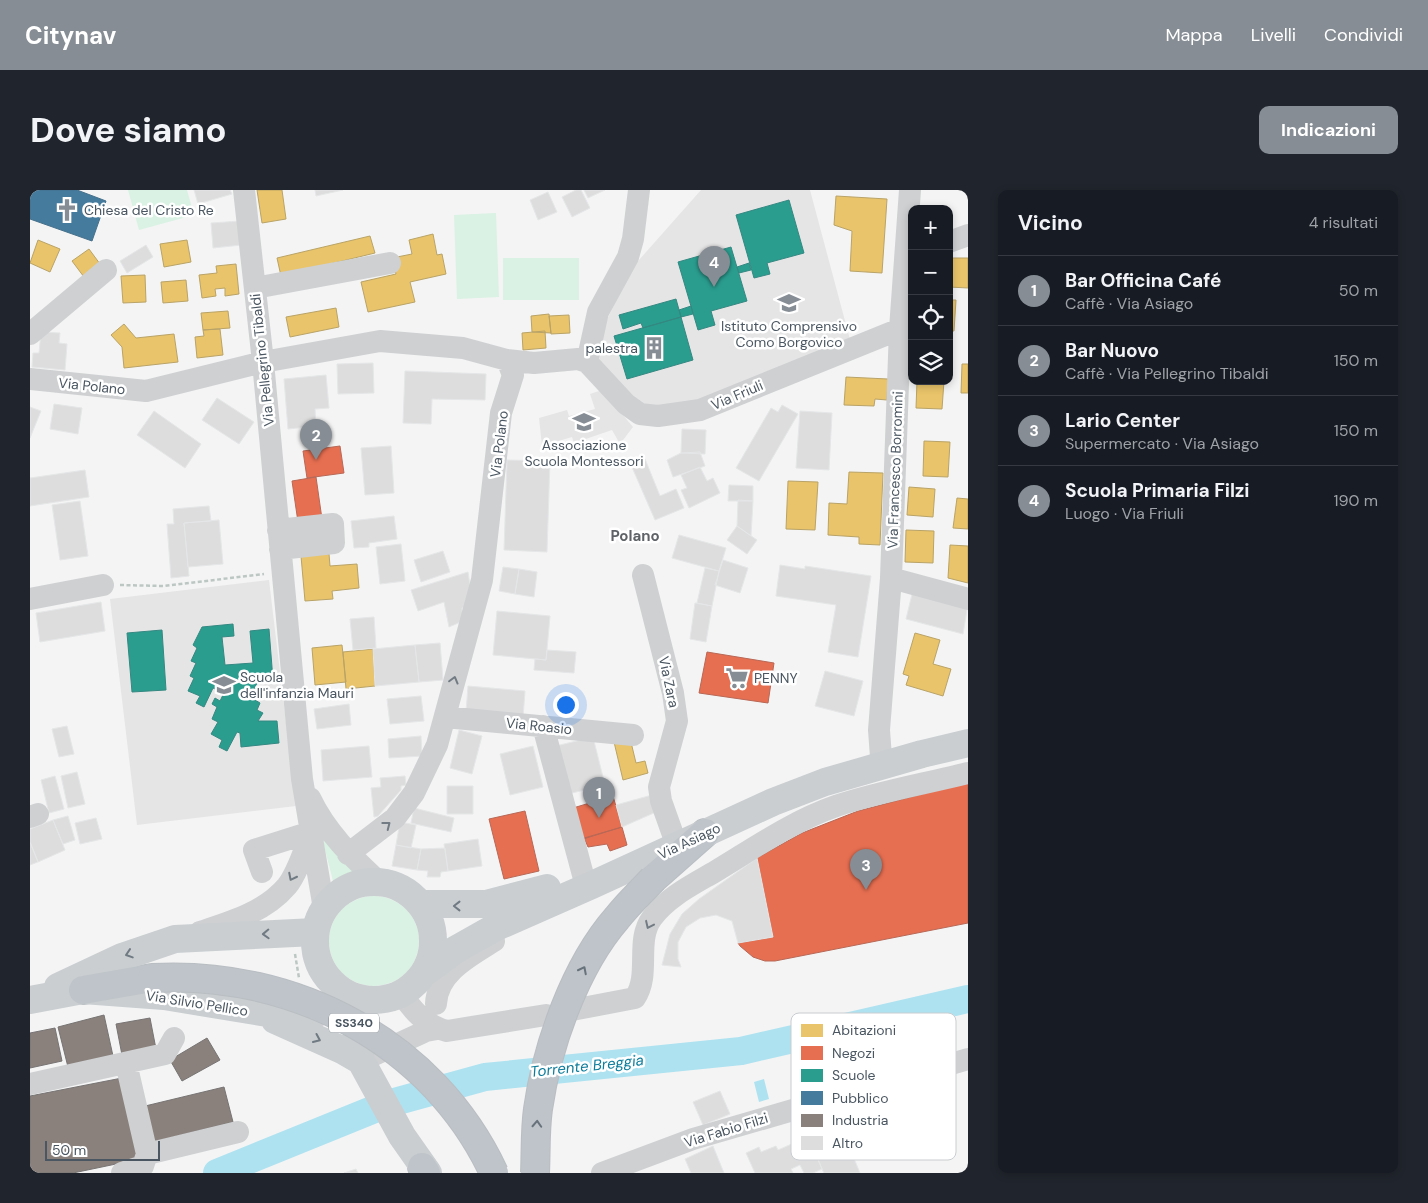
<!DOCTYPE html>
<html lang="it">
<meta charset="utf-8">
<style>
:root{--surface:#171b24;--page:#20242c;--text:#f1f3f6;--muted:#9ea1a6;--line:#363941;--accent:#868d94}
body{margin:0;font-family:"DM Sans",sans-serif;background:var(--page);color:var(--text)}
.controls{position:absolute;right:15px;top:15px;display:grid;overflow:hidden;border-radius:10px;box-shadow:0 2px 8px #0003}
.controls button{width:45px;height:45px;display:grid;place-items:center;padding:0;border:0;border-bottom:1px solid var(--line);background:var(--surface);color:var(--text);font:25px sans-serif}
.scale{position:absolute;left:15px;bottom:12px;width:115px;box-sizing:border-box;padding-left:5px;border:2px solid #4a5661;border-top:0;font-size:14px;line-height:18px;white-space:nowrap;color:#4a5661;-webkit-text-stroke:4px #fff;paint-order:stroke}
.you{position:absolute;left:535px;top:514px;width:18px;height:18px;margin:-12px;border:4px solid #fff;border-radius:50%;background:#1a73e8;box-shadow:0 0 0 8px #1a73e833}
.badge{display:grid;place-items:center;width:32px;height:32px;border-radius:50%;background:var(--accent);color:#fff;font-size:16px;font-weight:700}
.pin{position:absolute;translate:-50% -41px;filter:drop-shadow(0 1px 2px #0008)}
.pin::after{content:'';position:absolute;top:26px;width:18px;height:15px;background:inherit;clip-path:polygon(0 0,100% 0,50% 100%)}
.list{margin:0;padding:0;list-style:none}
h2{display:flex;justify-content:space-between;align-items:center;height:65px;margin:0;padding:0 20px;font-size:21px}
h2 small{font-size:16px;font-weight:400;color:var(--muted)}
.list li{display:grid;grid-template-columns:32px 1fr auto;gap:15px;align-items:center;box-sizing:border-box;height:70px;padding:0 20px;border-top:1px solid var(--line)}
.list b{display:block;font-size:19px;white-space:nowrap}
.list p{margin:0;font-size:16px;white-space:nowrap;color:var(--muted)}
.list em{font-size:16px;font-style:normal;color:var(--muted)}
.icon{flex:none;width:28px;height:28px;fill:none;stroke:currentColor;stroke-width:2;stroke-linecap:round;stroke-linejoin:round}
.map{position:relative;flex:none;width:938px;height:983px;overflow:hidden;border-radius:10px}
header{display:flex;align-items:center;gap:30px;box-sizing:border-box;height:70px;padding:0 25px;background:var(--accent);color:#fff}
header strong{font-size:24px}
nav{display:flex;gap:28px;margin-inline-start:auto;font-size:18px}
.intro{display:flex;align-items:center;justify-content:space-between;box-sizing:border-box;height:120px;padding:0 30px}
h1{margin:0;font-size:35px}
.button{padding:12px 22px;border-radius:10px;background:var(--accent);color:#fff;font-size:18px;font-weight:700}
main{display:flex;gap:30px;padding:0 30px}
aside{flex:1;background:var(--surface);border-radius:10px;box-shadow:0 2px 8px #0003}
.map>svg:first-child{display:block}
.education{fill:#e6e5e6;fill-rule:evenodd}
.green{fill:#d9f2e3}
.water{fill:#aee2f0}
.homes{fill:#e9c46a;stroke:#b9a367}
.shops{fill:#e76f51;stroke:#b86856}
.schools{fill:#2a9d8f;stroke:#348881}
.public{fill:#457b9d;stroke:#46708b}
.industry{fill:#8a817c;stroke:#777474}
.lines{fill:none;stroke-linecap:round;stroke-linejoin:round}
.river{stroke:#aee2f0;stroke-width:28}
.building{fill:#ddddde;stroke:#e5e6e7}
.highway-casing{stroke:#b9bec3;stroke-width:30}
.path{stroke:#bcc7c4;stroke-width:2.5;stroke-dasharray:4 2.5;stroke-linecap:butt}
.minor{stroke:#ced0d2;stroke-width:22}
.major{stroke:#caced1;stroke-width:28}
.highway{stroke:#bec4c9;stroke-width:28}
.highway-bridge-casing{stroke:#b9bec3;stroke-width:30;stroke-linecap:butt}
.highway-bridge{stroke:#bec4c9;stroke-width:28}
.oneway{stroke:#727b83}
.oneway2{stroke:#707a83}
.oneway3{stroke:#67727b}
.labels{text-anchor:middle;stroke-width:5;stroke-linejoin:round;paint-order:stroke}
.shield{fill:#fff;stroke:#808990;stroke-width:1}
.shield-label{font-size:12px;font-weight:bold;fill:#4a5661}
.poi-label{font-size:14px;fill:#4a5661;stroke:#fff;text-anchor:start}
.street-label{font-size:14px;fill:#4a5661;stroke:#fff}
.neighbourhood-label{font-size:15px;font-weight:bold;fill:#5f6368;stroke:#fff}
.water-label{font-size:15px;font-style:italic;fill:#0c7c9b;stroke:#fff}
.key{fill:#fff;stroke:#c9ccd0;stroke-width:1}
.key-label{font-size:14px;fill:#4a5661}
</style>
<header>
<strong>Citynav</strong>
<nav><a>Mappa</a><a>Livelli</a><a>Condividi</a></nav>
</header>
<div class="intro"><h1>Dove siamo</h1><a class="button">Indicazioni</a></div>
<main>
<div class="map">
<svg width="938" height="983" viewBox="0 0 938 983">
<rect width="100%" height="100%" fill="#f4f4f4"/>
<path class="education" d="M671,0h109l42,157 -194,69 -71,-54 44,-93zM759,10l15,53 -37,10 2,11 -15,4 -3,-8 -12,3 8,28 -36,10 4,14 -17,5 -5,-16 -12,3 12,43 -66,19 -12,-42 28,-9 -2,-5 -18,6 -4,-14 56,-16 4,11 12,-4 -13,-44 53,-15 6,20 12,-4 -13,-48z
M572,200l31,37 -13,17 -8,-14 -38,13 -2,-6 -30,9 -3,-28 28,-8 2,6 26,-7 -5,-15z
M239,390l27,226 -159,19 -27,-226zM203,434l1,12 -12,1 3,28 28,-2 -3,-32 19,-2 4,51 -15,2 -4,6 5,3 -4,9 5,3 -3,7 6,3 -5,8h19l2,22 -37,4 -2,-14 -3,-1 -10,18 -8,-3 3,-7 -11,-6 7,-12 -6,-3 5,-12 -5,-3 3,-6 5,3 4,-8 -11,-5 -9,18 -8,-3 4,-7 -12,-5 6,-13 -4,-2 6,-13 -5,-2 6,-13 -4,-3 9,-18zM132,440l4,60 -34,2 -5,-59z"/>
<path class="green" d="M98,0h59l7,25 -55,15z
M466,23l3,84 -42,2 -3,-84z
M473,68h76v42h-76z
M290,640l38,42 -24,13z
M299 751a45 45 0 1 1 90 0a45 45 0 1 1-90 0Z"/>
<path class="water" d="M734,889l5,20 -10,3 -5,-20z"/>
<path class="homes" d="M227,0h25l4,29 -24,4z
M806,6l51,3 -5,74 -32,-2 2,-40 -18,-6z
M403,44l4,21 5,-1 4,20 -36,8 5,20 -47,10 -7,-30 35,-8 -4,-16 20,-4 -3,-14z
M340,46l5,17 -94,23 -4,-18z
M8,50l22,9 -10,23 -20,-9z
M157,50l4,22 -27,5 -4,-23z
M59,59l14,19 -16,13 -15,-20z
M919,68h19v30l-19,-1z
M206,74l3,30 -14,2v-8l-10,1 1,7 -14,2 -3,-23 18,-2 -1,-7z
M115,85l1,27 -23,1 -2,-27z
M156,90l2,21 -25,2 -2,-21z
M919,110h7l-2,31h-5z
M306,118l3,19 -49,10 -4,-20z
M198,121l2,17 -27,2 -2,-17z
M519,124l2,19 -19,-1 -1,-16z
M539,125l1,18 -19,1 -2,-18z
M94,134l12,14 38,-4 4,28 -54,6 -2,-21 -11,-12z
M190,139l3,26 -26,3 -2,-21 9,-1 -1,-6z
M515,141l1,17 -23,2 -1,-17z
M932,174h6v29h-7z
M816,187l42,2 -1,21 -12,-1 -1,7 -30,-1z
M887,191h27l-2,28 -26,-1z
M894,251l26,1 -2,35 -25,-1z
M819,282l34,1 -3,72 -21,-1v-7l-31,-2 1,-32 18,1z
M758,291l30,1 -3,48 -29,-1z
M879,297l26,2 -2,28 -26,-2z
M927,308l11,1v30l-15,-1z
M876,340l28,1 -1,32 -28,-1z
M920,355l18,1v37l-20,-5z
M299,364l1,12 27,-2 2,24 -27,3 1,8 -28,2 -4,-45z
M885,443l25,7 -7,24 18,5 -8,27 -37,-11 3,-9 -6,-2z
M312,455l4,37 -31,3 -3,-37z
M343,459l2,37 -29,3 -3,-37z
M600,548l6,25 9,-2 3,12 -25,7 -9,-38z"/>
<path class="shops" d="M310,256l4,27 -37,5 -4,-27z
M286,287l6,42 -24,3 -6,-41z
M677,462l67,11 -6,40 -69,-10z
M938,592v141l-193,38h-10l-12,-4 -13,-11 -2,-3 35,-6 -16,-79 45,-25 56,-22z
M583,606l9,31 -42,13 -7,-32z
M495,621l14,60 -35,8 -15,-60z
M592,637l5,18 -17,6 -3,-7 -19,3 -4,-9z"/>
<path class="schools" d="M759,10l15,53 -37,10 3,11 -16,4 -18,-63z
M701,57l16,54 -36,10 4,14 -17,5 -20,-68z
M719,73l2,7 -12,3 -2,-6z
M646,109l5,18 -38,11 -2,-5 -18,6 -4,-14z
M661,116l2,8 -12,3 -2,-7z
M651,127l12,43 -66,19 -13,-43z
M203,434l1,12 -12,1 3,28 28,-2 -3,-32 19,-2 4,51 -15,2 -4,6 5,3 -4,9 5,3 -3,7 6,3 -5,8h19l2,22 -38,4 -1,-14 -3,-1 -10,19 -8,-4 3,-7 -11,-6 7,-12 -6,-3 5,-12 -5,-3 3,-6 5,3 4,-8 -11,-5 -9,19 -8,-4 4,-7 -12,-5 6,-13 -4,-2 6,-13 -5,-2 6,-13 -4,-3 9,-18z
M132,440l4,60 -34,2 -5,-59z"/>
<path class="public" d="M0,0h47l29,11 -14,40 -62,-22z"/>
<path class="industry" d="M74,825l9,41 -45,11 -10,-40z
M120,828l6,31 -34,6 -6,-31z
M25,838l7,33 -32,7v-35z
M177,848l13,22 -38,21 -12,-21z
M92,888l18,81 -67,14h-43v-77z
M194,897l9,35 -83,21 -9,-36z"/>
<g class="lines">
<path class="river" d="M187,983l170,-69 98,-27 256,-26 227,-52"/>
</g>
<path class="building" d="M164,0h36l2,4 -34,10z
M285,0h28l-27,6z
M546,0h5l9,18 -18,9 -10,-20z
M554,0h21l-17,8z
M518,2l9,20 -19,8 -8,-20z
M210,31l2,24 -29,3 -2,-25z
M116,55l7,12 -26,16 -7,-12z
M11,142l19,1 -1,10 8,1 -2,26 -33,-3 1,-14h6z
M343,173l1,30 -36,1 -1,-30z
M375,181l81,3 -1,26 -53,-1 -1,25 -28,-1z
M296,185l3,33 -14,1 1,17 -28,3 -4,-50z
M187,208l37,24 -15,22 -37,-24z
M24,214l28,4 -4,26 -28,-5z
M752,215l16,9 -39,67 -23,-13 35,-60 7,4z
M0,217l11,4 -11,27z
M124,221l47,33 -16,24 -48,-33z
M770,221l32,2 -3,57 -33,-2z
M652,239l24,1 -1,24 -24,-1z
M361,256l3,47 -29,2 -4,-47z
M670,262l5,14 -32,11 -6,-17 14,-7z
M615,269l15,37 16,-7 8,19 -29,12 -24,-55z
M477,270l43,1 -3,91 -43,-2z
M670,277l7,14 6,-3 7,15 -31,15 -8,-18 6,-2 -6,-13z
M55,280l4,27 -59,9v-28z
M699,295l24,1v15h-25z
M708,310l15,1 -2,35 -14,-10z
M50,311l8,55 -28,4 -8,-55z
M179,316l2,15 -27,2 5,53 -18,2 -4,-54h7l-1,-15z
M364,326l3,23 -28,4v4l-15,1 -3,-27z
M189,330l4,44 -35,3 -4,-44z
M707,336l20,14 -10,14 -20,-14z
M649,345l47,13 -7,23 -47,-13z
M371,354l4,37 -25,3 -4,-37z
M413,361l7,21 -29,10 -7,-22z
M693,370l25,8 -8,25 -25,-8z
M750,375l25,4v-3l66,10 -13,81 -30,-5 8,-47 -60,-9z
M473,377l16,2 -4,25 -16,-3z
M675,378l14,3 -7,35 -15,-3z
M489,379l18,3 -3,25 -19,-3z
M438,382l2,13v23h-8l1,13 -14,6 -5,-25 -26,9 -7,-21z
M883,400l55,14 -5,30 -57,-15z
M71,412l4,29 -65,11 -4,-29z
M665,413l17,3 -6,36 -16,-3z
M467,421l53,5 -4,44 -53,-5z
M344,427l2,31 -23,2 -3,-31z
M410,453l3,37 -24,2 -4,-37z
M385,455l4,37 -44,4 -2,-37z
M517,460l29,2 -2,21 -40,-3 1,-11 11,1z
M795,481l38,10 -9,35 -39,-10z
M438,496l57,5 -2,26 -57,-5z
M391,506l3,25 -34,3 -3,-25z
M319,514l2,21 -34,4 -3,-20z
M37,536l7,28 -15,3 -7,-28z
M429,540l23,6 -10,38 -22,-6z
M391,546l1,20 -33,2 -1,-19z
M563,547l12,48 -37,9 -12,-48z
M339,556l3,31 -49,4 -2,-31z
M503,556l10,41 -33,8 -10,-41z
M47,582l8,32 -17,4 -7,-32z
M25,586l9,33 -15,4 -8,-33z
M375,586l1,9 -5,1v4l-23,26 -4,1 -3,-29 10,-1 -1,-9z
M417,596h26v28h-26z
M622,605l4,17 -34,15 -6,-22z
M384,618l40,10 -3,14 -40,-9z
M38,626l7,24 -12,4 -10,-24z
M66,628l6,21 -22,5 -5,-21z
M23,630l12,30 -27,12 -8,-20v-13z
M370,632l16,3 -5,23 -15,-3z
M448,649l4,27 -34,5 -4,-27z
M0,652l8,20 -8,3z
M366,655l25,4 -4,21 -25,-4z
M415,658l3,23 -7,1 -1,5h-13l1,-6 -11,-1 4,-21z
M727,668l16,79 -35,6 -6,-22 -16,-6 -16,3 -14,9 -8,15v17l3,8 -19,-2 8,-31 12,-20 17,-15z
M690,901l10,23 -27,11 -10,-23z
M811,937l19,46h-36l-2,-4 -12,-29z
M773,949l1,3 6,-2 12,29 -9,4h-9l-4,-8 -9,4 2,4h-38l-9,-20 13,-6 2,5 15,-6 2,4z
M683,956l11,27h-33l-6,-14z
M326,979l2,4h-14z"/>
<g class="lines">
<defs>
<path id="highway" d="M623,689l52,-46
M53,800l69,-12
M392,977l4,6"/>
</defs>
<use href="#highway" class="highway-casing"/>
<path class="path" d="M90,395l44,1 100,-12
M265,764l4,24"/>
<path class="minor" d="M214,0l19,172 39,417 22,130
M919,52l19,-7
M225,98l135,-25
M0,144l76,-64
M557,172l11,-50 30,-55 5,-18 6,-49
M0,189l116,12 117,-29 117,-21 83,7 44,12 27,3 44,-4 9,3 39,42 14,10 18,2 42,-6 200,-81
M248,340l55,-6 1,19 -54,6
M613,385l30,118 4,28 -18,66 2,14 16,45
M861,388l77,21
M0,409l73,-14
M415,527l188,18
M513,536l40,149
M841,578l7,-4 3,-7 -2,-27 12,-152 9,-249 10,-139
M280,608c16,34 42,59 69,84
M0,627l8,-3
M318,664l47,-36 19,-25 23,-48 45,-165 19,-167 12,-38 -6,-15
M232,682l-8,-22 57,-18
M170,742c31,-10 65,-20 87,-46 11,-14 17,-36 24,-53
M372,804c11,18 25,32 45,37l99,-16
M406,814c1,-31 34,-48 58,-63
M542,820l63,-12c16,-24 0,-57 17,-80 15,-21 42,-34 64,-47 38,-23 77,-50 120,-65 42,-14 88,-22 132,-33
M331,871l65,-30 11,-2
M96,873l21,91
M0,894l135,-30 9,-16
M92,983l21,-7 4,-12 91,-22
M572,983l91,-34 275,-80"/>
<path class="major" d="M285 751a59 59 0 1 1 118 0a59 59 0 1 1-118 0Z
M391,714h65l61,-16
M394,783l31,-23 39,-22 98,-43 181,-83 52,-20 97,-28 46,-11
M28,797l64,-30 53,-18 140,-7
M0,810l53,-10 81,6 128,21 25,-4 23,-13
M323,817l8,54 41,75 26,37
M245,830l67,30 19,11"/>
<use href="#highway" class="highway"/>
<defs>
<path id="highway-bridge" d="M122,788c142,-8 281,64 342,195
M505,983c1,-21 0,-43 3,-64 9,-63 37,-143 79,-191 11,-14 24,-26 36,-39"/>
</defs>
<use href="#highway-bridge" class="highway-bridge-casing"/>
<use href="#highway-bridge" class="highway-bridge"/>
</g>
<defs><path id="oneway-chevron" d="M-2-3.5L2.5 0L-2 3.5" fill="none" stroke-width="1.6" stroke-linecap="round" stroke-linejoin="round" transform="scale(1.25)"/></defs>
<g class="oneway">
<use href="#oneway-chevron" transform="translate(424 490) rotate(-75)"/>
<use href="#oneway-chevron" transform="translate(357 635) rotate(-38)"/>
<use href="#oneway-chevron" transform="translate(262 687) rotate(117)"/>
<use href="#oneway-chevron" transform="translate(619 735) rotate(115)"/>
</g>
<g class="oneway2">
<use href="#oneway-chevron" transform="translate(427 716) rotate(180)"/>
<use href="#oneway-chevron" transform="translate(236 744) rotate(178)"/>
<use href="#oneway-chevron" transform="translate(99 764) rotate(162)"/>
<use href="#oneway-chevron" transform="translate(287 849) rotate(24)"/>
</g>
<g class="oneway3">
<use href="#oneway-chevron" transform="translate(553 780) rotate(-63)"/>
<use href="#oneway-chevron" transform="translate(507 934) rotate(-87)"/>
</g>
<defs>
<symbol id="church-bare" viewBox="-9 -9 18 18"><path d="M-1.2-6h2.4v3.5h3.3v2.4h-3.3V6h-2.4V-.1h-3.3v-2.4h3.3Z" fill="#868d94" stroke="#fff" stroke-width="2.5" paint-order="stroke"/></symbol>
<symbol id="school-bare" viewBox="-9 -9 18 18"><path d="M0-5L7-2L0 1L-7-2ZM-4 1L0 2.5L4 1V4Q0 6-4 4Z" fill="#868d94" stroke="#fff" stroke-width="2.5" paint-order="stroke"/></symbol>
<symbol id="building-bare" viewBox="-9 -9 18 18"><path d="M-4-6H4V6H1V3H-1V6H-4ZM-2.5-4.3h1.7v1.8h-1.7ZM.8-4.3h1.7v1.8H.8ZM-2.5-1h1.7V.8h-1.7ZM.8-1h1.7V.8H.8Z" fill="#868d94" stroke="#fff" stroke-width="2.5" paint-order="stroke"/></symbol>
<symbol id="supermarket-bare" viewBox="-9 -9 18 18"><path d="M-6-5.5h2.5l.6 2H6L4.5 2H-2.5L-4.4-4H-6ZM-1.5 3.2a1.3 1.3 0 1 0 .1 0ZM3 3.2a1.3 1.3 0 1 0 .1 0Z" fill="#868d94" stroke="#fff" stroke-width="2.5" paint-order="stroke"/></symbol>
</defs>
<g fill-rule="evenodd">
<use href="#church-bare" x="21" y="4" width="32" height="32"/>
<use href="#school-bare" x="743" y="97" width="32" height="32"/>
<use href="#building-bare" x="608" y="142" width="32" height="32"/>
<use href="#school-bare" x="538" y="216" width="32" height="32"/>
<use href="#supermarket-bare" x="691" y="472" width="32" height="32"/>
<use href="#school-bare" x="178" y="479" width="32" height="32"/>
</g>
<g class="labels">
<rect class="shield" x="299" y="823.5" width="50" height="19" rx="4"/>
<g class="shield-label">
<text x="324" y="837">SS340</text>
</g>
<g class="poi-label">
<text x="54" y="25">Chiesa del Cristo Re</text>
<text x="759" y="141" text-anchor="middle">Istituto Comprensivo<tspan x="759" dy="16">Como Borgovico</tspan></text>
<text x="608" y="163" text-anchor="end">palestra</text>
<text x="554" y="260" text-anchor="middle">Associazione<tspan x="554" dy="16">Scuola Montessori</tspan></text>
<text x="210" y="492">Scuola<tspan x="210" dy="16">dell'infanzia Mauri</tspan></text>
<text x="724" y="493">PENNY</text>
</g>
<g class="street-label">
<text transform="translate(232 170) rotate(-96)" y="5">Via Pellegrino Tibaldi</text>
<text transform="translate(62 196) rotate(6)" y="5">Via Polano</text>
<text transform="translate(707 205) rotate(-23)" y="5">Via Friuli</text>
<text transform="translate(469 254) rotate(-83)" y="5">Via Polano</text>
<text transform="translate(865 280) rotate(-88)" y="5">Via Francesco Borromini</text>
<text transform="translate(639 492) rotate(78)" y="5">Via Zara</text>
<text transform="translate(509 536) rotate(6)" y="5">Via Roasio</text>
<text transform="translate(659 651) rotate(-25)" y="5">Via Asiago</text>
<text transform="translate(167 813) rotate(9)" y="5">Via Silvio Pellico</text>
<text transform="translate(696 940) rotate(-17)" y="5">Via Fabio Filzi</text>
</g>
<g class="neighbourhood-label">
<text x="605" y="351">Polano</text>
</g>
<g class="water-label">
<text transform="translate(557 876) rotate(-6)" y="5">Torrente Breggia</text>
</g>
</g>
<rect x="761" y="823" width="165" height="147" rx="8" class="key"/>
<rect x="771" y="834" width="22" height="13" fill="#e9c46a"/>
<rect x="771" y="856" width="22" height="14" fill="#e76f51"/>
<rect x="771" y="879" width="22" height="13" fill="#2a9d8f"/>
<rect x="771" y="901" width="22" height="14" fill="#457b9d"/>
<rect x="771" y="924" width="22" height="13" fill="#8a817c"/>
<rect x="771" y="946" width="22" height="14" fill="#ddddde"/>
<g class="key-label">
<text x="802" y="845">Abitazioni</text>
<text x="802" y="868">Negozi</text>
<text x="802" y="890">Scuole</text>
<text x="802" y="913">Pubblico</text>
<text x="802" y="935">Industria</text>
<text x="802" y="958">Altro</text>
</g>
</svg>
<div class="controls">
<button>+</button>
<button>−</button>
<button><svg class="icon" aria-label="locate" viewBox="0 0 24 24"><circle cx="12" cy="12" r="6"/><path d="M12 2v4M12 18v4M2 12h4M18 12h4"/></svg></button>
<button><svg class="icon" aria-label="layers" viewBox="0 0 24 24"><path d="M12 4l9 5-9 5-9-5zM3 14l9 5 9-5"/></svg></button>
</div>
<div class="scale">50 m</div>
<div class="you"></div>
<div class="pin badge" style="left:569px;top:628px">1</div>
<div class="pin badge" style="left:286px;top:270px">2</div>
<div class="pin badge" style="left:836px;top:700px">3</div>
<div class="pin badge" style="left:684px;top:97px">4</div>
</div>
<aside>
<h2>Vicino<small>4 risultati</small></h2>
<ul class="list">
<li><span class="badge">1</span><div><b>Bar Officina Café</b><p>Caffè · Via Asiago</p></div><em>50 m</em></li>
<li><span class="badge">2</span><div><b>Bar Nuovo</b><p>Caffè · Via Pellegrino Tibaldi</p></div><em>150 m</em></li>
<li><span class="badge">3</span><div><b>Lario Center</b><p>Supermercato · Via Asiago</p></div><em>150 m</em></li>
<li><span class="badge">4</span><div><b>Scuola Primaria Filzi</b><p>Luogo · Via Friuli</p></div><em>190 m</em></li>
</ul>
</aside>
</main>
